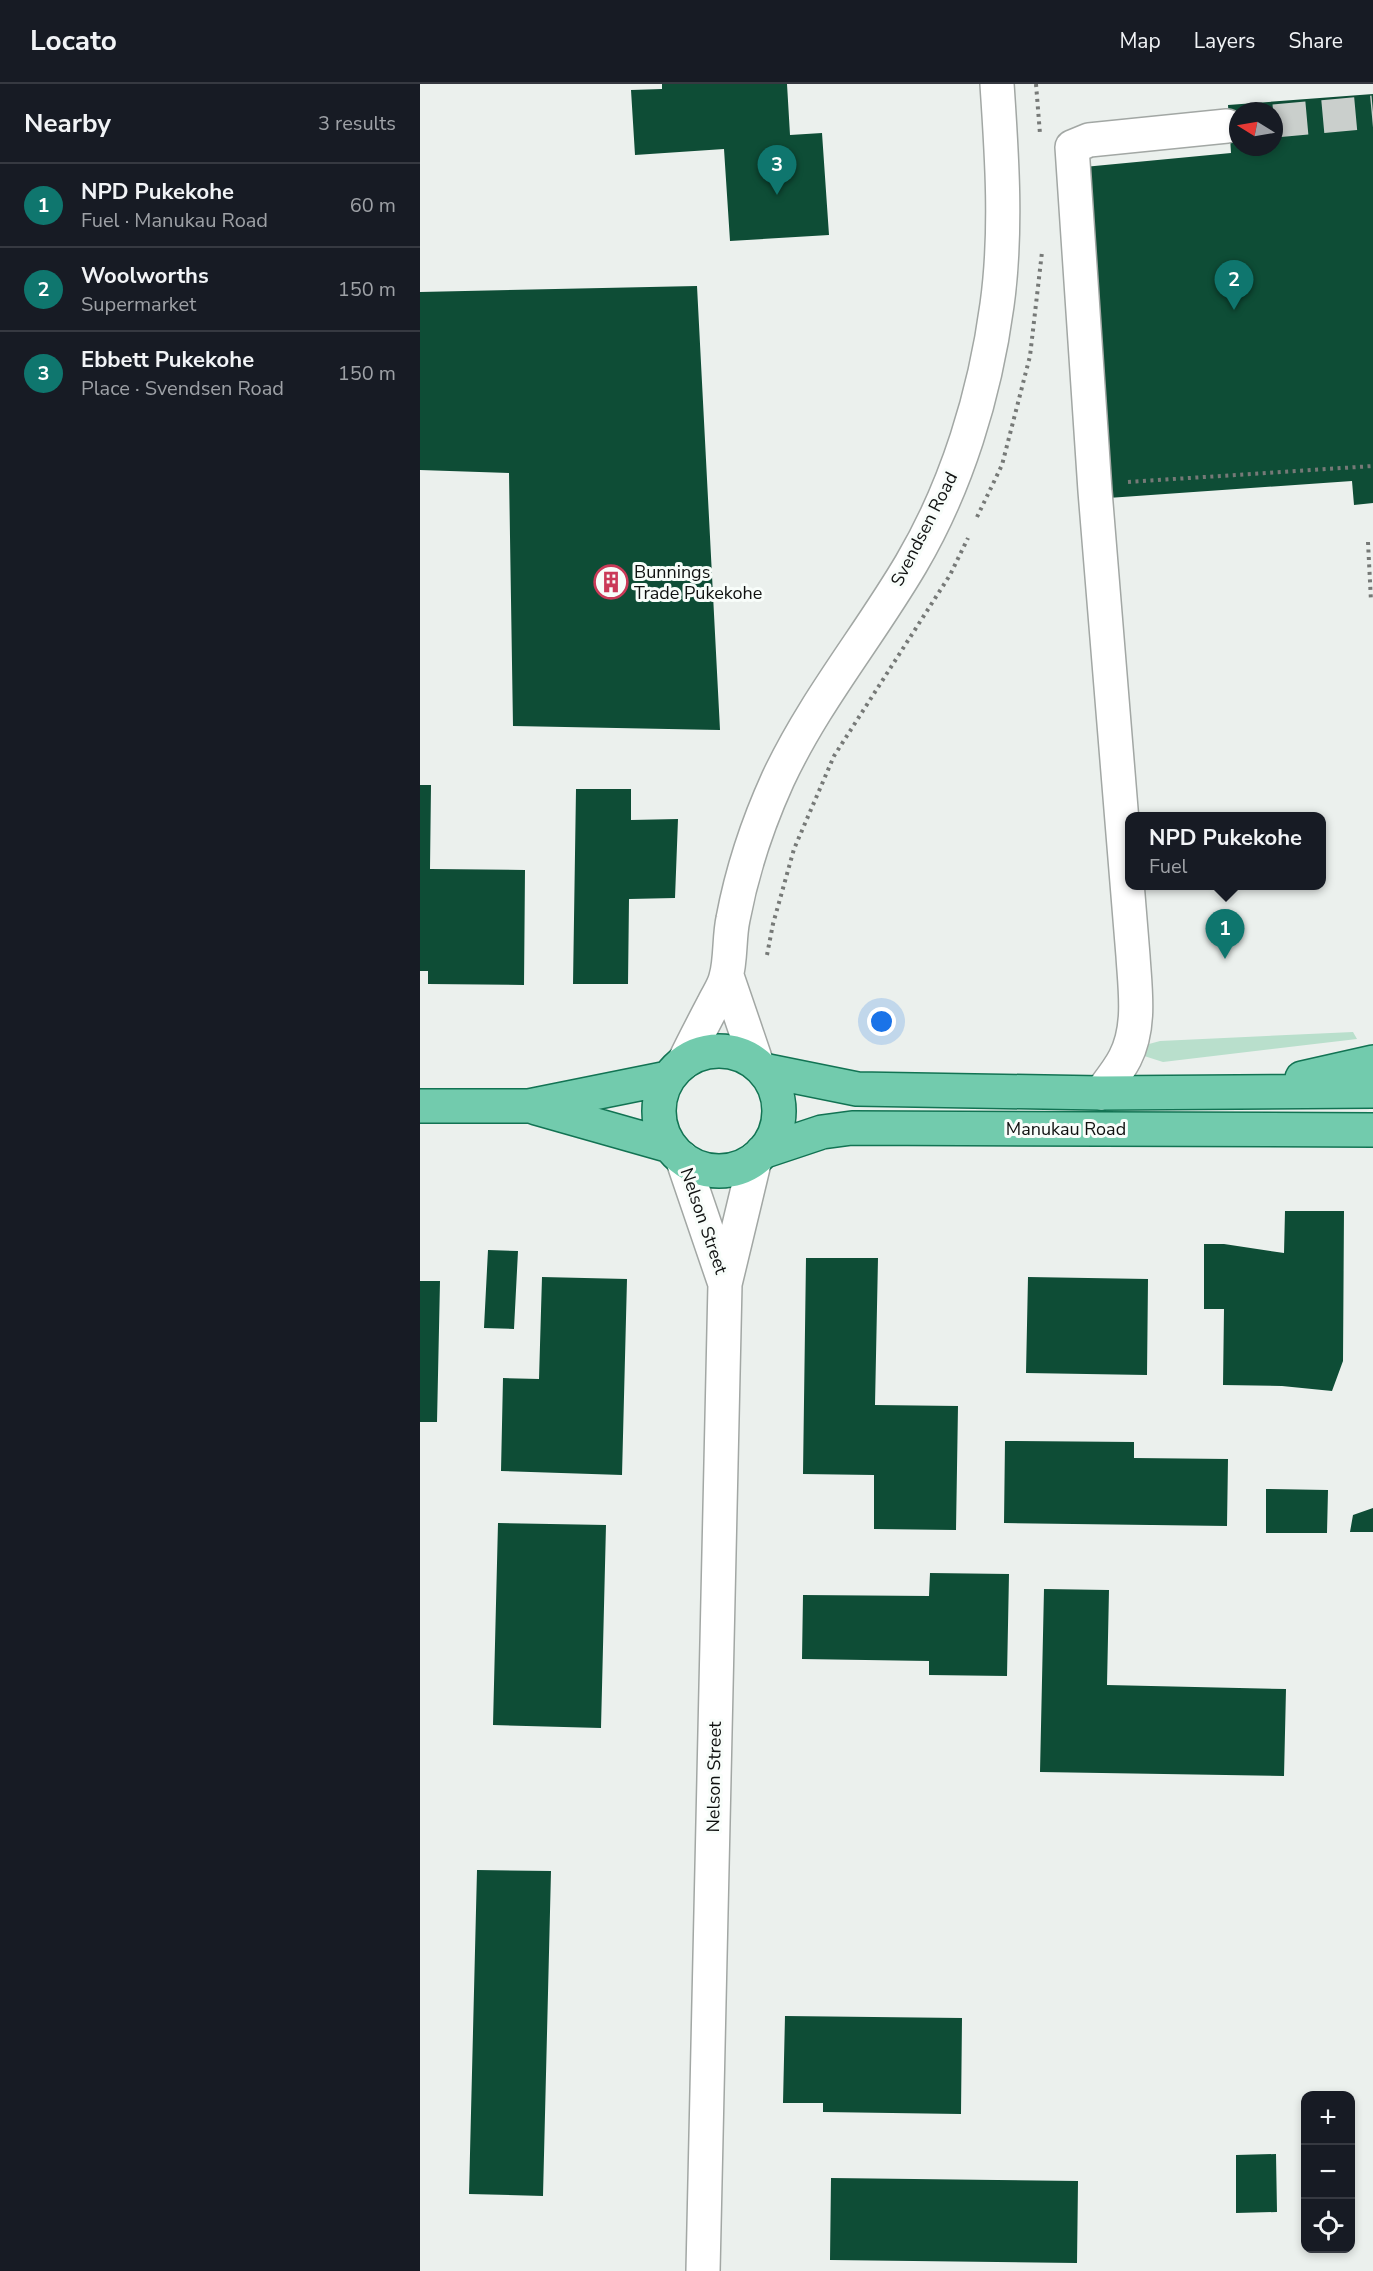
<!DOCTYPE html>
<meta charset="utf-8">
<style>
:root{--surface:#171b24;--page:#20242c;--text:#f1f3f6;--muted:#9ea1a6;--line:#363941;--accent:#0f766e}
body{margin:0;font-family:"Nunito Sans",sans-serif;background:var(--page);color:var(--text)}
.controls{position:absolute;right:18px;bottom:18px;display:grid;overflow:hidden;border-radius:12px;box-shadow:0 3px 9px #0003}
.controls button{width:54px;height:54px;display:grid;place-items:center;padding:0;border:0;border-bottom:2px solid var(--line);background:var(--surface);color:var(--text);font:30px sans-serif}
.compass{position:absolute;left:809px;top:18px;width:54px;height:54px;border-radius:50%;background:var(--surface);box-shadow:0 3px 9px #0003;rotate:281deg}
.you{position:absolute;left:462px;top:938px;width:21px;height:21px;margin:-15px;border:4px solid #fff;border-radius:50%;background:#1a73e8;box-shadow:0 0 0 9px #1a73e833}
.badge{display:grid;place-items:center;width:39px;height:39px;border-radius:50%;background:var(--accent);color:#fff;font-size:20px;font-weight:700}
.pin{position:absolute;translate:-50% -50px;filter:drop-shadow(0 2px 3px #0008)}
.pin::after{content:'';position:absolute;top:32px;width:21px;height:18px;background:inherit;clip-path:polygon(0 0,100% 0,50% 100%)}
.popup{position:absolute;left:705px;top:728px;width:201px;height:78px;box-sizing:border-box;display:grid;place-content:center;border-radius:12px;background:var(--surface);filter:drop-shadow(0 2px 4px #0005);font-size:20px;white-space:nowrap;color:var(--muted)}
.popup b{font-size:22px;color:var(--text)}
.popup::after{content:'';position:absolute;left:50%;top:100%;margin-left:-12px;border:12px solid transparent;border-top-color:var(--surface)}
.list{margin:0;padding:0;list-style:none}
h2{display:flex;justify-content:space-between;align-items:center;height:78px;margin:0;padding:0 24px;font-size:26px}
h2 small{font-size:20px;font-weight:400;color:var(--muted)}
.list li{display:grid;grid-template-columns:39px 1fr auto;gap:18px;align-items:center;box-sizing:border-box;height:84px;padding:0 24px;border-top:2px solid var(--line)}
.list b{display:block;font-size:22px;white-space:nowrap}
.list p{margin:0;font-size:20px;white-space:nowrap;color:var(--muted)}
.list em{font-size:20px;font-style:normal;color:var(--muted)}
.icon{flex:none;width:33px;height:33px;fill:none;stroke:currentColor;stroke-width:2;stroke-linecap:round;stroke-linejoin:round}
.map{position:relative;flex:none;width:953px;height:2187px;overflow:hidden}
header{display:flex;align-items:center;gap:36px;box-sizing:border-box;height:84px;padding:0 30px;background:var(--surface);border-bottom:2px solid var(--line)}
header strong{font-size:28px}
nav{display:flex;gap:33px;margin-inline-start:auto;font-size:21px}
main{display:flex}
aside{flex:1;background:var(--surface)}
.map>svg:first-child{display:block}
.green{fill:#b9dfcc}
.building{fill:#0e4d36;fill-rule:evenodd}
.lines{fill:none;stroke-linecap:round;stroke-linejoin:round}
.minor-tunnel{stroke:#cacfcc;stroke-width:33;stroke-dasharray:33 16;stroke-linecap:butt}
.minor-casing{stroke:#a2a7a4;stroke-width:36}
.major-casing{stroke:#127353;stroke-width:36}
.path{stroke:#767977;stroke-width:4;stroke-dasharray:3 4.5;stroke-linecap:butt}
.minor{stroke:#fff;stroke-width:33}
.major{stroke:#72cbad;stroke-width:33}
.labels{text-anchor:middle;stroke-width:6;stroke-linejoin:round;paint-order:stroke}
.street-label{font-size:18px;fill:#0f1110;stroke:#f8fdfa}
.poi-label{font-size:18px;fill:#0f1110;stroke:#f8fdfa;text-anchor:start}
</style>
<header>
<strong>Locato</strong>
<nav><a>Map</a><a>Layers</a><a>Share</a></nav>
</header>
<main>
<aside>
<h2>Nearby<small>3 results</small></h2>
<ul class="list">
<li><span class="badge">1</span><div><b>NPD Pukekohe</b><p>Fuel · Manukau Road</p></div><em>60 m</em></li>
<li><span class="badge">2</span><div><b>Woolworths</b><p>Supermarket</p></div><em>150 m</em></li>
<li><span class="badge">3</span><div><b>Ebbett Pukekohe</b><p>Place · Svendsen Road</p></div><em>150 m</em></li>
</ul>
</aside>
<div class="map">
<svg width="953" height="2187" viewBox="0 0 953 2187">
<rect width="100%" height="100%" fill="#ebf0ed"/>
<path class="green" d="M933,948l4,7 -194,23 -22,-7 8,-11 11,-3z"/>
<path class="building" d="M242,0h125l3,51 32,-2 7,102 -99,6 -6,-92 -89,6 -4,-65 31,-1z
M953,10v409l-19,2 -2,-24 -244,17 -24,-331 147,-14 -3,-48zM818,27h36v36h-36z
M277,202l23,444 -207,-4 -4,-253 -89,-3v-178z
M0,701h11l-1,84 95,1 -1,115 -96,-1v-13h-8z
M156,705h55v31l47,-1 -3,79 -46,1 -1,85h-55z
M865,1127h59l-1,150 -11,30 -50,-5 -59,-1 1,-76h-20v-65h20l60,9z
M68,1166l30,1 -4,78 -30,-1z
M386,1174h72l-3,147 83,1 -2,124 -82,-1v-54l-71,-1z
M122,1193l85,2 -5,196 -121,-4 2,-93 36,1z
M608,1193l120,2 -1,96 -121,-2z
M0,1197h20l-3,141h-17z
M585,1357l129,1v16l94,1 -1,67 -223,-3z
M846,1405l62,1 -1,43h-61z
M953,1424v24h-23l3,-17z
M78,1439l108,2 -5,203 -108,-3z
M510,1489l79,1 -2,102 -78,-1v-14l-127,-2 1,-64 126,1z
M624,1505l65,1 -2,95 179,4 -2,87 -244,-4z
M57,1786l74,1 -8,325 -74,-2z
M365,1932l177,2 -1,96 -138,-2v-9h-40z
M856,2070l1,58 -41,1v-58z
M411,2094l247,3 -1,82 -247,-3z"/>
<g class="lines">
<path class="minor-tunnel" d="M854,37l99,-9"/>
<defs>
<path id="minor" d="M307,892l30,88
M264,978c9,-19 19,-38 29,-57 4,-9 11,-18 13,-28 5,-17 3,-40 7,-58 9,-48 25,-96 45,-140 36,-77 90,-142 133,-215 46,-78 74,-170 86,-259 10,-72 5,-148 0,-221
M681,1009c8,-11 18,-23 24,-35 16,-31 10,-69 8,-102l-38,-465 -23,-344 17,-7 138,-14
M262,1074l43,126
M283,2187l22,-987 30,-125"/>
<path id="major" d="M239 1027a60 60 0 1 1 120 0a60 60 0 1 1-120 0Z
M343,986l94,19 244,4 272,-2
M882,994l71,-16
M0,1022h109l139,-28
M116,1024l134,38
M342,1068l60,-20 30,-4 521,2"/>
</defs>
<use href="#minor" class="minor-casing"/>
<use href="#major" class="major-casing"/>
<path class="path" d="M616,0l4,50
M708,398l245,-16
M557,433l25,-52 28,-109 12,-104
M948,458l3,59
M347,871l6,-31 21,-75 40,-93 116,-181 18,-37"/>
<use href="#minor" class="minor"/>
<use href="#major" class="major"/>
</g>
<defs>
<symbol id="building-ring" viewBox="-11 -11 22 22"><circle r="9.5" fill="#f8fdfa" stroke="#ca3a58" stroke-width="1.5"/><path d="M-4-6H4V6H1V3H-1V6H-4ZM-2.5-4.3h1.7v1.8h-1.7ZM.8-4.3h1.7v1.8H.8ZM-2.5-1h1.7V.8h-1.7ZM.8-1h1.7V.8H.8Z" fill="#ca3a58"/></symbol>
</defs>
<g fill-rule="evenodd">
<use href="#building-ring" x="172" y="479" width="38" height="38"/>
</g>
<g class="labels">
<g class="street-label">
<text transform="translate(504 445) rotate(-63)" y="6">Svendsen Road</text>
<text x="646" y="1051">Manukau Road</text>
<text transform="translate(284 1137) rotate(71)" y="6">Nelson Street</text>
<text transform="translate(294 1693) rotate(-89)" y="6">Nelson Street</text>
</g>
<g class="poi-label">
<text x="214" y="494">Bunnings<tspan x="214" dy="21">Trade Pukekohe</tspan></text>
</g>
</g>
</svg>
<div class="controls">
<button>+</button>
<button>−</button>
<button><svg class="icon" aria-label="locate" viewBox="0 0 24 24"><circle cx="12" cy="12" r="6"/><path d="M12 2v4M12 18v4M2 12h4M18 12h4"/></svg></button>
</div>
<svg class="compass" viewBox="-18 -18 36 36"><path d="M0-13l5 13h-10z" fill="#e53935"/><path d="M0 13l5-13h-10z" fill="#9ea1a6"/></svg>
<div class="you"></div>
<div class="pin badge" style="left:805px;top:875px">1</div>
<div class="popup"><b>NPD Pukekohe</b>Fuel</div>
<div class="pin badge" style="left:814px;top:226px">2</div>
<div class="pin badge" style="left:357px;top:111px">3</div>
</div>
</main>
